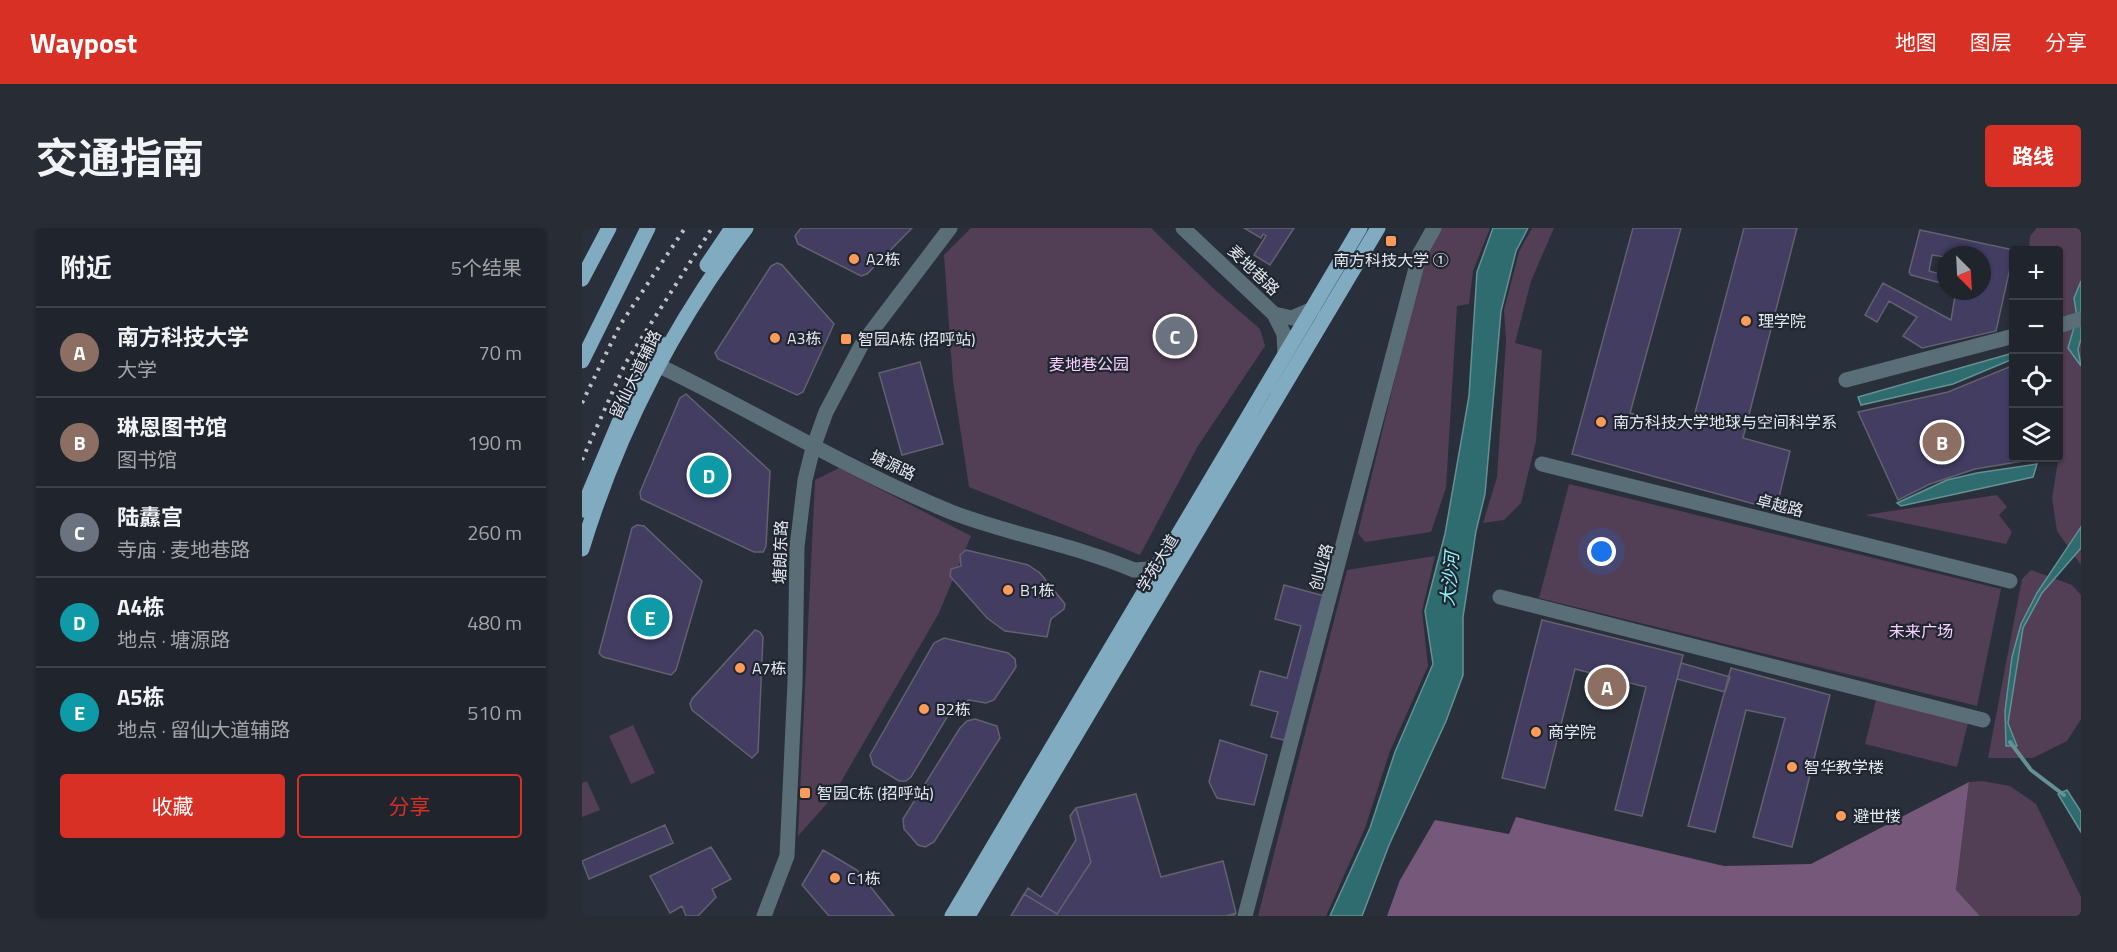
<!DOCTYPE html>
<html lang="zh">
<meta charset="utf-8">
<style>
:root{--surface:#20242c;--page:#282c34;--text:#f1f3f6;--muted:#a2a4a9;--line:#3d4148;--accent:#d93025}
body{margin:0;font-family:"Titillium Web","Noto Sans SC",sans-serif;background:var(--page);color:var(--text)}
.controls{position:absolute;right:18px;top:18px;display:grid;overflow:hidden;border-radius:6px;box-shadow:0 2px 4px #0004}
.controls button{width:54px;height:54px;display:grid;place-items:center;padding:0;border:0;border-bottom:2px solid var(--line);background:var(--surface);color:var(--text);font:30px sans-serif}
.compass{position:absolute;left:1355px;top:18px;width:54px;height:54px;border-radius:50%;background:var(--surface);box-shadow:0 2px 4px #0004;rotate:156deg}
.you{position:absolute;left:1020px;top:324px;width:21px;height:21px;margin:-15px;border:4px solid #fff;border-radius:50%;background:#1a73e8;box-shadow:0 0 0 9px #1a73e833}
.badge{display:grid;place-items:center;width:39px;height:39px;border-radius:50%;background:var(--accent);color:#fff;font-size:20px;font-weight:700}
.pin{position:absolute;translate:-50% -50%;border:3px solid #fff;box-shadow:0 2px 6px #0006}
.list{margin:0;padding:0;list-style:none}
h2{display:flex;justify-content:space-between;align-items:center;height:78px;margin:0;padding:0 24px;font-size:26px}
h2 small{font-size:20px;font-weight:400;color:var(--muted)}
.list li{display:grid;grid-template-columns:39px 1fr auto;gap:18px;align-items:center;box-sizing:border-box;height:90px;padding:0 24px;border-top:2px solid var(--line)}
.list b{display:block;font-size:22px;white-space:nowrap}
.list p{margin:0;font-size:20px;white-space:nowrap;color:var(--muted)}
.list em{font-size:20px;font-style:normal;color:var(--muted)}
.actions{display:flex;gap:12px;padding:18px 24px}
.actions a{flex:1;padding:14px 0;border:2px solid var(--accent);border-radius:6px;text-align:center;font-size:21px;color:var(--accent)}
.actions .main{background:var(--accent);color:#fff}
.icon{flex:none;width:33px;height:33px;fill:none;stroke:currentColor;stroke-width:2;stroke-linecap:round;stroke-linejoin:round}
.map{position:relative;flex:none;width:1499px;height:688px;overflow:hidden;border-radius:6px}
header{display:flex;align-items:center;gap:36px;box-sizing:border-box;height:84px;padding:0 30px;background:var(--accent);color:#fff}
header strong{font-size:28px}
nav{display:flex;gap:33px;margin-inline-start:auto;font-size:21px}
.intro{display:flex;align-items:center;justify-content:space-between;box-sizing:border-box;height:144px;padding:0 36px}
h1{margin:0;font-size:42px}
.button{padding:15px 27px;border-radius:6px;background:var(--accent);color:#fff;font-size:21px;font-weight:700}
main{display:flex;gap:36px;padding:0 36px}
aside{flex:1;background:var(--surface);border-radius:6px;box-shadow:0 2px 4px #0004}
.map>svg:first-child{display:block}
.green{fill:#523e55}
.forest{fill:#75587a}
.water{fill:#2e6c6f;stroke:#649195;stroke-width:1.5}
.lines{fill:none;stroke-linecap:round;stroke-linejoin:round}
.stream{stroke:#649195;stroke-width:4}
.building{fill:#433d62;stroke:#62616e;stroke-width:1.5}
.minor{stroke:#5a6e78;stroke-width:15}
.major{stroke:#81abc0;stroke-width:15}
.rail{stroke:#bdc1ca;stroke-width:4;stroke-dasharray:3 6;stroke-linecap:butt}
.poi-dot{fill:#fe9b59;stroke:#202630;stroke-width:2}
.labels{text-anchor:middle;stroke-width:4.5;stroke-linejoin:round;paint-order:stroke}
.poi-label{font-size:16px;fill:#e3e7ef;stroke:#202630;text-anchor:start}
.street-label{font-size:16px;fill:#e3e7ef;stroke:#202630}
.park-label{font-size:16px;fill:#f9d1ff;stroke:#202630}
.water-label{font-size:18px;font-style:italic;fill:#91f4f9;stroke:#202630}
</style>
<header>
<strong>Waypost</strong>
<nav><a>地图</a><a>图层</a><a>分享</a></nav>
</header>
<div class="intro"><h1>交通指南</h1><a class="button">路线</a></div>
<main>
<aside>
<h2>附近<small>5个结果</small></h2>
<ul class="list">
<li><span class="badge" style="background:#8d6e63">A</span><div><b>南方科技大学</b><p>大学</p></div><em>70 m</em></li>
<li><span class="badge" style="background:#8d6e63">B</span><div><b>琳恩图书馆</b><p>图书馆</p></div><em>190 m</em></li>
<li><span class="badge" style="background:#6b7280">C</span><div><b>陆纛宫</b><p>寺庙 · 麦地巷路</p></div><em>260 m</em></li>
<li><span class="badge" style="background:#0f9aa8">D</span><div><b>A4栋</b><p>地点 · 塘源路</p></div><em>480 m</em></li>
<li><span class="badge" style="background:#0f9aa8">E</span><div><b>A5栋</b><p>地点 · 留仙大道辅路</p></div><em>510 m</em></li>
</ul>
<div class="actions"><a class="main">收藏</a><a>分享</a></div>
</aside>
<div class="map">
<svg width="1499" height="688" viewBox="0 0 1499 688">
<rect width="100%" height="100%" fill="#2a303b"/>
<path class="green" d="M389,0h180l63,61 46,40 5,17 -67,100 -58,109 -171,-68 -16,-106 -9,-126z
M859,0h49l-17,43 -4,33 -12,2 -11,182 -15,44 -66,10 -7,-9 66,-277z
M950,0h22l-23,53 -16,62 27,7 -6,91 -15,62 -17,17 -21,3 14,-46 9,-136 -2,-31 15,-58z
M1455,0h44v337l-24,-34 -5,-33 9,-55 -3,-193h-29l1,-14z
M257,240l132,68 -32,77 -108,186 -33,37 17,-356z
M987,256l432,105 -24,117 -438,-108z
M1415,267l10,12 -8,8 13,17 -6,12 -141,-29z
M853,328l-13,55 6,55 -38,85 -25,77 -39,88h-68l89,-346z
M1449,342l41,15 9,10v124l-14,22 -34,17h-45l34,-179z
M1294,472l92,23 -11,44 -92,-23z
M51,497l22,48 -24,11 -22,-48z
M5,553l13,29 -18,7v-34z
M1400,553l28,5 26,18 45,93v19h-101l-24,-25 13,-109z"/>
<path class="forest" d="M1387,554l-13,108 24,26h-593l13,-36 35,-60 74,14 7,-17 208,49 87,-2z"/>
<path class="water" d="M911,0h35l-12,23 -15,60 -16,183 -9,37 -13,86v58l-17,46 -57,124 -27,71h-32l40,-88 25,-76 38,-88 -8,-53 20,-77 24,-138 8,-124z
M1499,53v58l-3,10 3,17 -13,-18 9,-31 -3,-19z
M1431,125v6l-60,25 -92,21 -3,-8z
M1455,236l-4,13 -132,29 -4,-3 50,-23 30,-7z
M1499,299v21l-39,45 -19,35 -15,95 9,23h-11l-1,-35 7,-54 9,-33 16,-31z
M1485,562l14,22v20l-23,-38z"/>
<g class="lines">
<path class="stream" d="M1428,514l21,28 33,25"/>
</g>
<path class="building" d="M219,0h111l-45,46 -6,2 -63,-32 -3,-8z
M662,0h50l-24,37 -16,-10 12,-19 -3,-2 -2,4z
M1051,0h48l-51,185 61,15 53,-200h53l-54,210 47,13 -14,59 -204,-56z
M1338,2l94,20 -18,81 -74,17 -19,-12 14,-19 -28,-16 -12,21 -12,-7 18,-32 68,37 5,-29h26v-36h-36v2l-14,-2 -3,16 14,4 -2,8 -30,-8 -2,-3z
M195,35l5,2 52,59 -31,68 -6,3 -79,-36 -3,-6 56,-87z
M600,100l4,11 -19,6 -4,-11z
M338,134l23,82 -41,11 -23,-82z
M1432,137v93l21,1 -60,10 -45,15 -32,16 -40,-88 90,-20z
M104,166l84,77 -4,75 -3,6h-9l-113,-53 -1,-7 40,-94z
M55,297l7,1 58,55 -26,89 -5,5 -68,-18 -4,-4 33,-125z
M384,322l62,15 12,8 25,31 -1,5 -13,10 -4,18 -42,-6 -18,-13 -37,-42 1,-7 10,-3 -1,-11z
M702,357l44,12 -40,144 -17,-4 7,-25 -27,-7 9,-34 27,7 14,-52 -26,-7z
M960,392l141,35 -41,161 -27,-6 31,-123 -71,-18 -30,119 -43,-10z
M173,402l5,2 3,5 -5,115 -6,6 -60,-48 -2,-6 2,-5z
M362,410l64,15 7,6 1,8 -22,33 -8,3 -17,-3 -16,7 -42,70 -5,4h-7l-26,-16 -3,-10 64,-112z
M1099,435l49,14 -5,15 -48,-13z
M1149,440l99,27 -38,152 -39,-10 32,-119 -39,-8 -31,122 -27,-6z
M393,491l22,7 3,12 -66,104 -9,5 -7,-2 -14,-16 -1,-10 57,-91 7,-7z
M638,512l47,15 -13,50 -37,-7 -8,-16z
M554,566l25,83 62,-16 13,52 -10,3h-215l13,-22 33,20 34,-52 -15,-54z
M554,566l25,83 62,-16 13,52 -2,3h-223l17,-28 13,9 35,-57 -6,-24 6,-8z
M83,597l8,18 -84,36 -7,-18z
M129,619l20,32 -19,10 4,8 -18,19h-12l-4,-10 -12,7 -20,-37z
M241,622l34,20 37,46h-65l-27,-31z"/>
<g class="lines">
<path class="minor" d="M601,0l91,86 10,20 1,21
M692,86l18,4 21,-9
M1476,98l23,-7
M67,133c102,48 197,108 302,151 60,23 124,33 183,58l14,-1 15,-8
M1264,152l168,-44
M960,236l468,117
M918,369l483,123
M182,688l23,-60 8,-174 2,-135 8,-67 8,-32 13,-36 36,-68 88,-116
M663,688l175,-663 14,-25"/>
<path class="major" d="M125,37l25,-37
M0,51l27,-51
M0,133l66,-133
M0,282l49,-116 28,-52
M0,321c35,-115 92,-225 164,-321
M370,688l408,-688
M386,688l410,-688"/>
<path class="rail" d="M0,175l38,-78 65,-97
M0,232l43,-96 87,-136"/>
</g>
<g class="poi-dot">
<rect x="803" y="7" width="12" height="12" rx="3"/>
<circle cx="272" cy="31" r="6"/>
<circle cx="1164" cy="93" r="6"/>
<circle cx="193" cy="110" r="6"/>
<rect x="258" y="105" width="12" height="12" rx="3"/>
<circle cx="1019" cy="194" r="6"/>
<circle cx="426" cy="362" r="6"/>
<circle cx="158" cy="440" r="6"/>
<circle cx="342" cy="481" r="6"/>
<circle cx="954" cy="504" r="6"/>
<circle cx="1210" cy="539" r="6"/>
<rect x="217" y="559" width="12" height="12" rx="3"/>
<circle cx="1259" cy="588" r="6"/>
<circle cx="253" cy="650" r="6"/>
</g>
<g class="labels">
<g class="poi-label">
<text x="284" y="37">A2栋</text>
<text x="809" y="38" text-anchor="middle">南方科技大学 ①</text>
<text x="1176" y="99">理学院</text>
<text x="205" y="116">A3栋</text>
<text x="276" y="117">智园A栋 (招呼站)</text>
<text x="1031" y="200">南方科技大学地球与空间科学系</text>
<text x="438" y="368">B1栋</text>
<text x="170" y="446">A7栋</text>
<text x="354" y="487">B2栋</text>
<text x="966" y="510">商学院</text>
<text x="1222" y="545">智华教学楼</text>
<text x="235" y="571">智园C栋 (招呼站)</text>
<text x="1271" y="594">避世楼</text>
<text x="265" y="656">C1栋</text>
</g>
<g class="street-label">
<text transform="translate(672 42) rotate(44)" y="6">麦地巷路</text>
<text transform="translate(53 146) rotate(-64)" y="6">留仙大道辅路</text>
<text transform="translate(311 237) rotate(25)" y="6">塘源路</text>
<text transform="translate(1198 277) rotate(14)" y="6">卓越路</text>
<text transform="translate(198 324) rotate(-88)" y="6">塘朗东路</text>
<text transform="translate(575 335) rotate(-59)" y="6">学苑大道</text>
<text transform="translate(739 339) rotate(-75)" y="6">创业路</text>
</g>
<g class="park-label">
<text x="507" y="142">麦地巷公园</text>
<text x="1339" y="409">未来广场</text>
</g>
<g class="water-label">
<text transform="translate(868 351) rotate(-85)" y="6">大沙河</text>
</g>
</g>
</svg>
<div class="controls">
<button>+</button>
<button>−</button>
<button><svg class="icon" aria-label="locate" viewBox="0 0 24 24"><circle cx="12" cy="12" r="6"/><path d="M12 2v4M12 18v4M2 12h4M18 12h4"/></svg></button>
<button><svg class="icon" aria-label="layers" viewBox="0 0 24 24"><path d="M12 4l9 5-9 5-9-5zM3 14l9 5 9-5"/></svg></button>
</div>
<svg class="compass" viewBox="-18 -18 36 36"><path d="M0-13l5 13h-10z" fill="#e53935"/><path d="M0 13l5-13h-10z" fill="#a2a4a9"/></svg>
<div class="you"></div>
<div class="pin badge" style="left:1025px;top:459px;background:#8d6e63">A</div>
<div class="pin badge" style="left:1360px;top:214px;background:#8d6e63">B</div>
<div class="pin badge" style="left:593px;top:108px;background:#6b7280">C</div>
<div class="pin badge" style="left:127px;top:247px;background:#0f9aa8">D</div>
<div class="pin badge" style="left:68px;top:389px;background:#0f9aa8">E</div>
</div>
</main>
